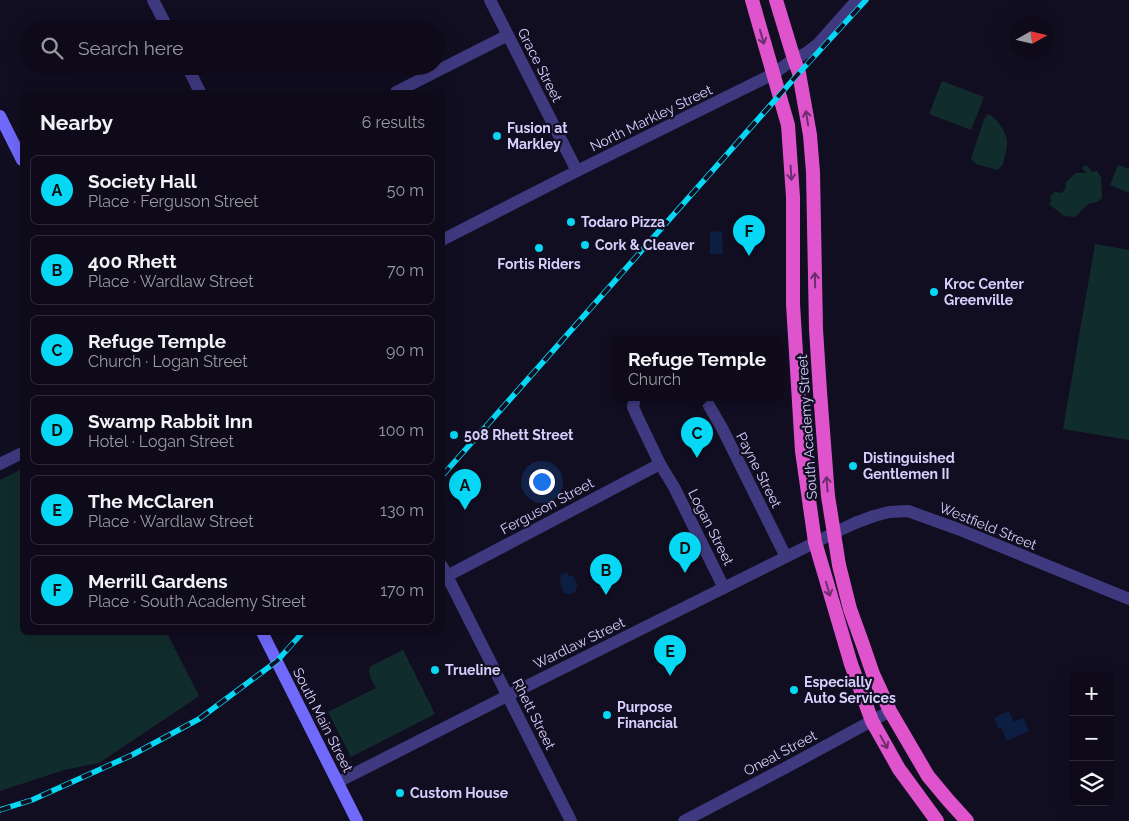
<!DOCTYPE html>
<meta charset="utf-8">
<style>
:root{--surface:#0e0a1a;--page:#171323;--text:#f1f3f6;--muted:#9b9aa2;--line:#2e2b39;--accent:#05d7f5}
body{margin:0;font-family:Raleway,sans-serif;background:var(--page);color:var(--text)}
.controls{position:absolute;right:15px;bottom:15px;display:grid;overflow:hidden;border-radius:8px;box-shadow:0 5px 20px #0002}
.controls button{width:45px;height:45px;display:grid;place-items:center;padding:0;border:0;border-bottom:1px solid var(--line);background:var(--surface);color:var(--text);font:25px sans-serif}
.compass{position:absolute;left:1009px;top:15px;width:45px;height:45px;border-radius:50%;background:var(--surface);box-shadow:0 5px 20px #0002;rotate:82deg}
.you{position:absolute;left:541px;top:481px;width:18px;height:18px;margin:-12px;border:4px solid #fff;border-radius:50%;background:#1a73e8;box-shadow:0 0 0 8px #1a73e833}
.badge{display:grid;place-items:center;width:32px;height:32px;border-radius:50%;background:var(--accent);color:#111;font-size:16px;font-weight:700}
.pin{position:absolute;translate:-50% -41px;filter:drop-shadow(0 1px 2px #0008)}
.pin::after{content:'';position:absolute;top:26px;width:18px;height:15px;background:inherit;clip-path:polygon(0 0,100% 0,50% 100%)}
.popup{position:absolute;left:611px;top:336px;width:172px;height:65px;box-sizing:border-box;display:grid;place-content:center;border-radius:8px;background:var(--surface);filter:drop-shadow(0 1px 4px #0005);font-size:16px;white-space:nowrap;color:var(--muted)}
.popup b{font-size:19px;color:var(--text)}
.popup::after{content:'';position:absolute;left:50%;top:100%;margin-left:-10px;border:10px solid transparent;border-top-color:var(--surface)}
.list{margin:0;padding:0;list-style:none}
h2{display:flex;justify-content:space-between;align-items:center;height:65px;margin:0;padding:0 20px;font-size:21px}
h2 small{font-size:16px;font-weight:400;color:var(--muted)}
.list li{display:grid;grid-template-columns:32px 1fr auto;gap:15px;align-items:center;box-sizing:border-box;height:70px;margin:0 10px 10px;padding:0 10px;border:1px solid var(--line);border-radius:8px}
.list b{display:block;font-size:19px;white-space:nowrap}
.list p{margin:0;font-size:16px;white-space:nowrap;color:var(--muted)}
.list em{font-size:16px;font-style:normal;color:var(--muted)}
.icon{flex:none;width:28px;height:28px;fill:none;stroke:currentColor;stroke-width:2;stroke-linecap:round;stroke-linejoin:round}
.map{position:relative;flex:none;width:1129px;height:821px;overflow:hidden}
.search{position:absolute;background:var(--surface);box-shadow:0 5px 20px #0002;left:20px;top:20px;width:425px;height:55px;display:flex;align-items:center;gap:12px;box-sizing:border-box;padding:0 18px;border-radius:28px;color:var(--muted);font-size:19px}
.panel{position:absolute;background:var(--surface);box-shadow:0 5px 20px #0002;left:20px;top:90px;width:425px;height:545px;border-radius:8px}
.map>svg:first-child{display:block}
.green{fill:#112c2c}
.water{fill:#0c1f43}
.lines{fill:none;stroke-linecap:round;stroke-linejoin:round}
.minor{stroke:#3f3a80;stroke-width:12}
.tertiary{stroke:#3f3a80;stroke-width:12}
.secondary{stroke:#7169fc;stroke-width:12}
.trunk{stroke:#df54cc;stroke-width:14}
.rail-casing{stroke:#05d7f5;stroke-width:5.5}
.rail{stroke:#120e22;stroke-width:4;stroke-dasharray:11;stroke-linecap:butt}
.oneway{stroke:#6e2e6e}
.poi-dot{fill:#05d7f5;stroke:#120e22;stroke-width:2}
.labels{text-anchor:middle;stroke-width:4.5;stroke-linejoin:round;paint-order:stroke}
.street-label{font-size:14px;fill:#d7d0fe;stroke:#120e22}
.poi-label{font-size:14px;font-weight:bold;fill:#d7d0fe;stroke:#120e22;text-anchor:start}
</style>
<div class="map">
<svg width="1129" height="821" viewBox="0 0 1129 821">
<rect width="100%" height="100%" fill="#120e22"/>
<path class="green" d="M942,81l42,16 -13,33 -42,-16z
M988,114c8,3 18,18 19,26 1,8 -3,18 -4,25l-6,5 -21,-6 -5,-5 13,-40z
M1086,165l4,4 1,3 6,-1 4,6 1,21 -5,4 -9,2 -13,13 -11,-1 -15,-12 2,-3 -1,-4 4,-5 8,1 4,-6 -1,-4 11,-10h11l-5,-5z
M1118,165l11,4v24l-19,-8z
M1095,244l34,6v190l-66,-11z
M22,469v163l145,1 32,63 -100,67 -35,7 -64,21v-311z
M403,650l32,64 -84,43 -23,-45 48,-24c-3,-7 -10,-15 -5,-22z"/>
<path class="water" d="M722,231l1,23h-13v-22z
M567,572l2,4h4l5,10 -2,2v3l-8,4 -2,-2h-2l-5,-11 2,-1 -1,-5z
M1009,711l5,11 9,-4 6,13 -22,10 -6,-13h-3l-4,-10z"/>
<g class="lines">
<path class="minor" d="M153,0l15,29
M490,0l87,171
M187,66l13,26
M396,92l112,-57
M635,397l-2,10 4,9 23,48 14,23 50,101
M704,397l18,31 64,129
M0,464l22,-11
M442,566l129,255
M447,576l213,-112
M338,782l169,-86 327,-163 21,-10 19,-7 15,-4 19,-1 50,18 171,70
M684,821l101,-53 105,-57"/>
<path class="tertiary" d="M442,240l135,-69 196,-97 21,-15 12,-6 12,-9 39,-44"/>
<path class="secondary" d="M0,116l22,44
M262,632l95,189"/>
<path class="trunk" d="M752,0l36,125 5,72v107l9,147 13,91 36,122 21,57 27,48 38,52
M776,0l18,59 5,14 11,62 3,37 3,157 4,63 8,104 11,69 11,44 13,36 10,29 17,37 38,65 20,24 19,21"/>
<defs>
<path id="rail" d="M442,476l357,-403 67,-73
M0,810l32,-10 100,-45 67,-36 78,-58 26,-29"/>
</defs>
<use href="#rail" class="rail-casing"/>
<use href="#rail" class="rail"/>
</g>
<defs><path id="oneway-shaft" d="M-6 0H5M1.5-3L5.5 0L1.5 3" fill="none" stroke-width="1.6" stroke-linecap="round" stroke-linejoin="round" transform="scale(1.25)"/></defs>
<g class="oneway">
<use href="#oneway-shaft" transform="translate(762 37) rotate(74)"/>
<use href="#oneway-shaft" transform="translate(807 118) rotate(-99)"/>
<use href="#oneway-shaft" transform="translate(791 173) rotate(87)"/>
<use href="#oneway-shaft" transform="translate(815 280) rotate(-91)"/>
<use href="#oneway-shaft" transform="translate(827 484) rotate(-94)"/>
<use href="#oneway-shaft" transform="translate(828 589) rotate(74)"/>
<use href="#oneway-shaft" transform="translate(884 742) rotate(61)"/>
</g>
<g class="poi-dot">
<circle cx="497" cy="136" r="5"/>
<circle cx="571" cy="222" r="5"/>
<circle cx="585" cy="245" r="5"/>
<circle cx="539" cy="248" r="5"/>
<circle cx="934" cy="292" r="5"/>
<circle cx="454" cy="435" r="5"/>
<circle cx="853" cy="466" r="5"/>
<circle cx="435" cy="670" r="5"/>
<circle cx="794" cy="690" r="5"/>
<circle cx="607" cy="715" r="5"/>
<circle cx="400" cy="793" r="5"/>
</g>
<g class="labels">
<g class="street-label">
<text transform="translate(540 65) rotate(63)" y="5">Grace Street</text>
<text transform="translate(651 118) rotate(-26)" y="5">North Markley Street</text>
<text transform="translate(807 427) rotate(-94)" y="5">South Academy Street</text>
<text transform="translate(759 470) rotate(63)" y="5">Payne Street</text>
<text transform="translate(547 506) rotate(-28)" y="5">Ferguson Street</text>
<text transform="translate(988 526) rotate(22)" y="5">Westfield Street</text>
<text transform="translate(711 527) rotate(63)" y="5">Logan Street</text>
<text transform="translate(579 643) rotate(-26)" y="5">Wardlaw Street</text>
<text transform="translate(534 714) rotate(63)" y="5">Rhett Street</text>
<text transform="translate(323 720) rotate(63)" y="5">South Main Street</text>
<text transform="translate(780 753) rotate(-28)" y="5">Oneal Street</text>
</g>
<g class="poi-label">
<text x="507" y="133">Fusion at<tspan x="507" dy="16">Markley</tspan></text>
<text x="581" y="227">Todaro Pizza</text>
<text x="595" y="250">Cork &amp; Cleaver</text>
<text x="539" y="269" text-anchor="middle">Fortis Riders</text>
<text x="944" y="289">Kroc Center<tspan x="944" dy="16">Greenville</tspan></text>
<text x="464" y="440">508 Rhett Street</text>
<text x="863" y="463">Distinguished<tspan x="863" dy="16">Gentlemen II</tspan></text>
<text x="445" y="675">Trueline</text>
<text x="804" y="687">Especially<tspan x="804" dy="16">Auto Services</tspan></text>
<text x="617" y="712">Purpose<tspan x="617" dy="16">Financial</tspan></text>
<text x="410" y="798">Custom House</text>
</g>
</g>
</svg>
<div class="controls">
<button>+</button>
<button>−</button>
<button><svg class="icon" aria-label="layers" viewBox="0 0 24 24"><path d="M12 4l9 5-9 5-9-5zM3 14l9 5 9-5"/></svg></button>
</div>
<svg class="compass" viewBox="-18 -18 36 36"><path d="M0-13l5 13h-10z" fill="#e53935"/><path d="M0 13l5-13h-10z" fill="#9b9aa2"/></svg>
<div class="you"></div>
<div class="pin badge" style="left:465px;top:510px">A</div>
<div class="pin badge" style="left:606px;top:595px">B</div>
<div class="pin badge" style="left:697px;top:458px">C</div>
<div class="popup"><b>Refuge Temple</b>Church</div>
<div class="pin badge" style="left:685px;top:573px">D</div>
<div class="pin badge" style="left:670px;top:676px">E</div>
<div class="pin badge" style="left:749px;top:256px">F</div>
<div class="search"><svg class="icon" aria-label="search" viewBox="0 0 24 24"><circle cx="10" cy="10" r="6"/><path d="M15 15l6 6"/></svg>Search here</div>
<section class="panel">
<h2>Nearby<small>6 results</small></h2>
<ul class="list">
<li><span class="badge">A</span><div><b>Society Hall</b><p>Place · Ferguson Street</p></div><em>50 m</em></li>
<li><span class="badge">B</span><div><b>400 Rhett</b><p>Place · Wardlaw Street</p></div><em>70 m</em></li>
<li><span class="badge">C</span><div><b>Refuge Temple</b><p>Church · Logan Street</p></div><em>90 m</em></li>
<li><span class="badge">D</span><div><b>Swamp Rabbit Inn</b><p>Hotel · Logan Street</p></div><em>100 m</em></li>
<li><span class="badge">E</span><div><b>The McClaren</b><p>Place · Wardlaw Street</p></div><em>130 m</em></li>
<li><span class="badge">F</span><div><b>Merrill Gardens</b><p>Place · South Academy Street</p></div><em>170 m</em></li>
</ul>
</section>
</div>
